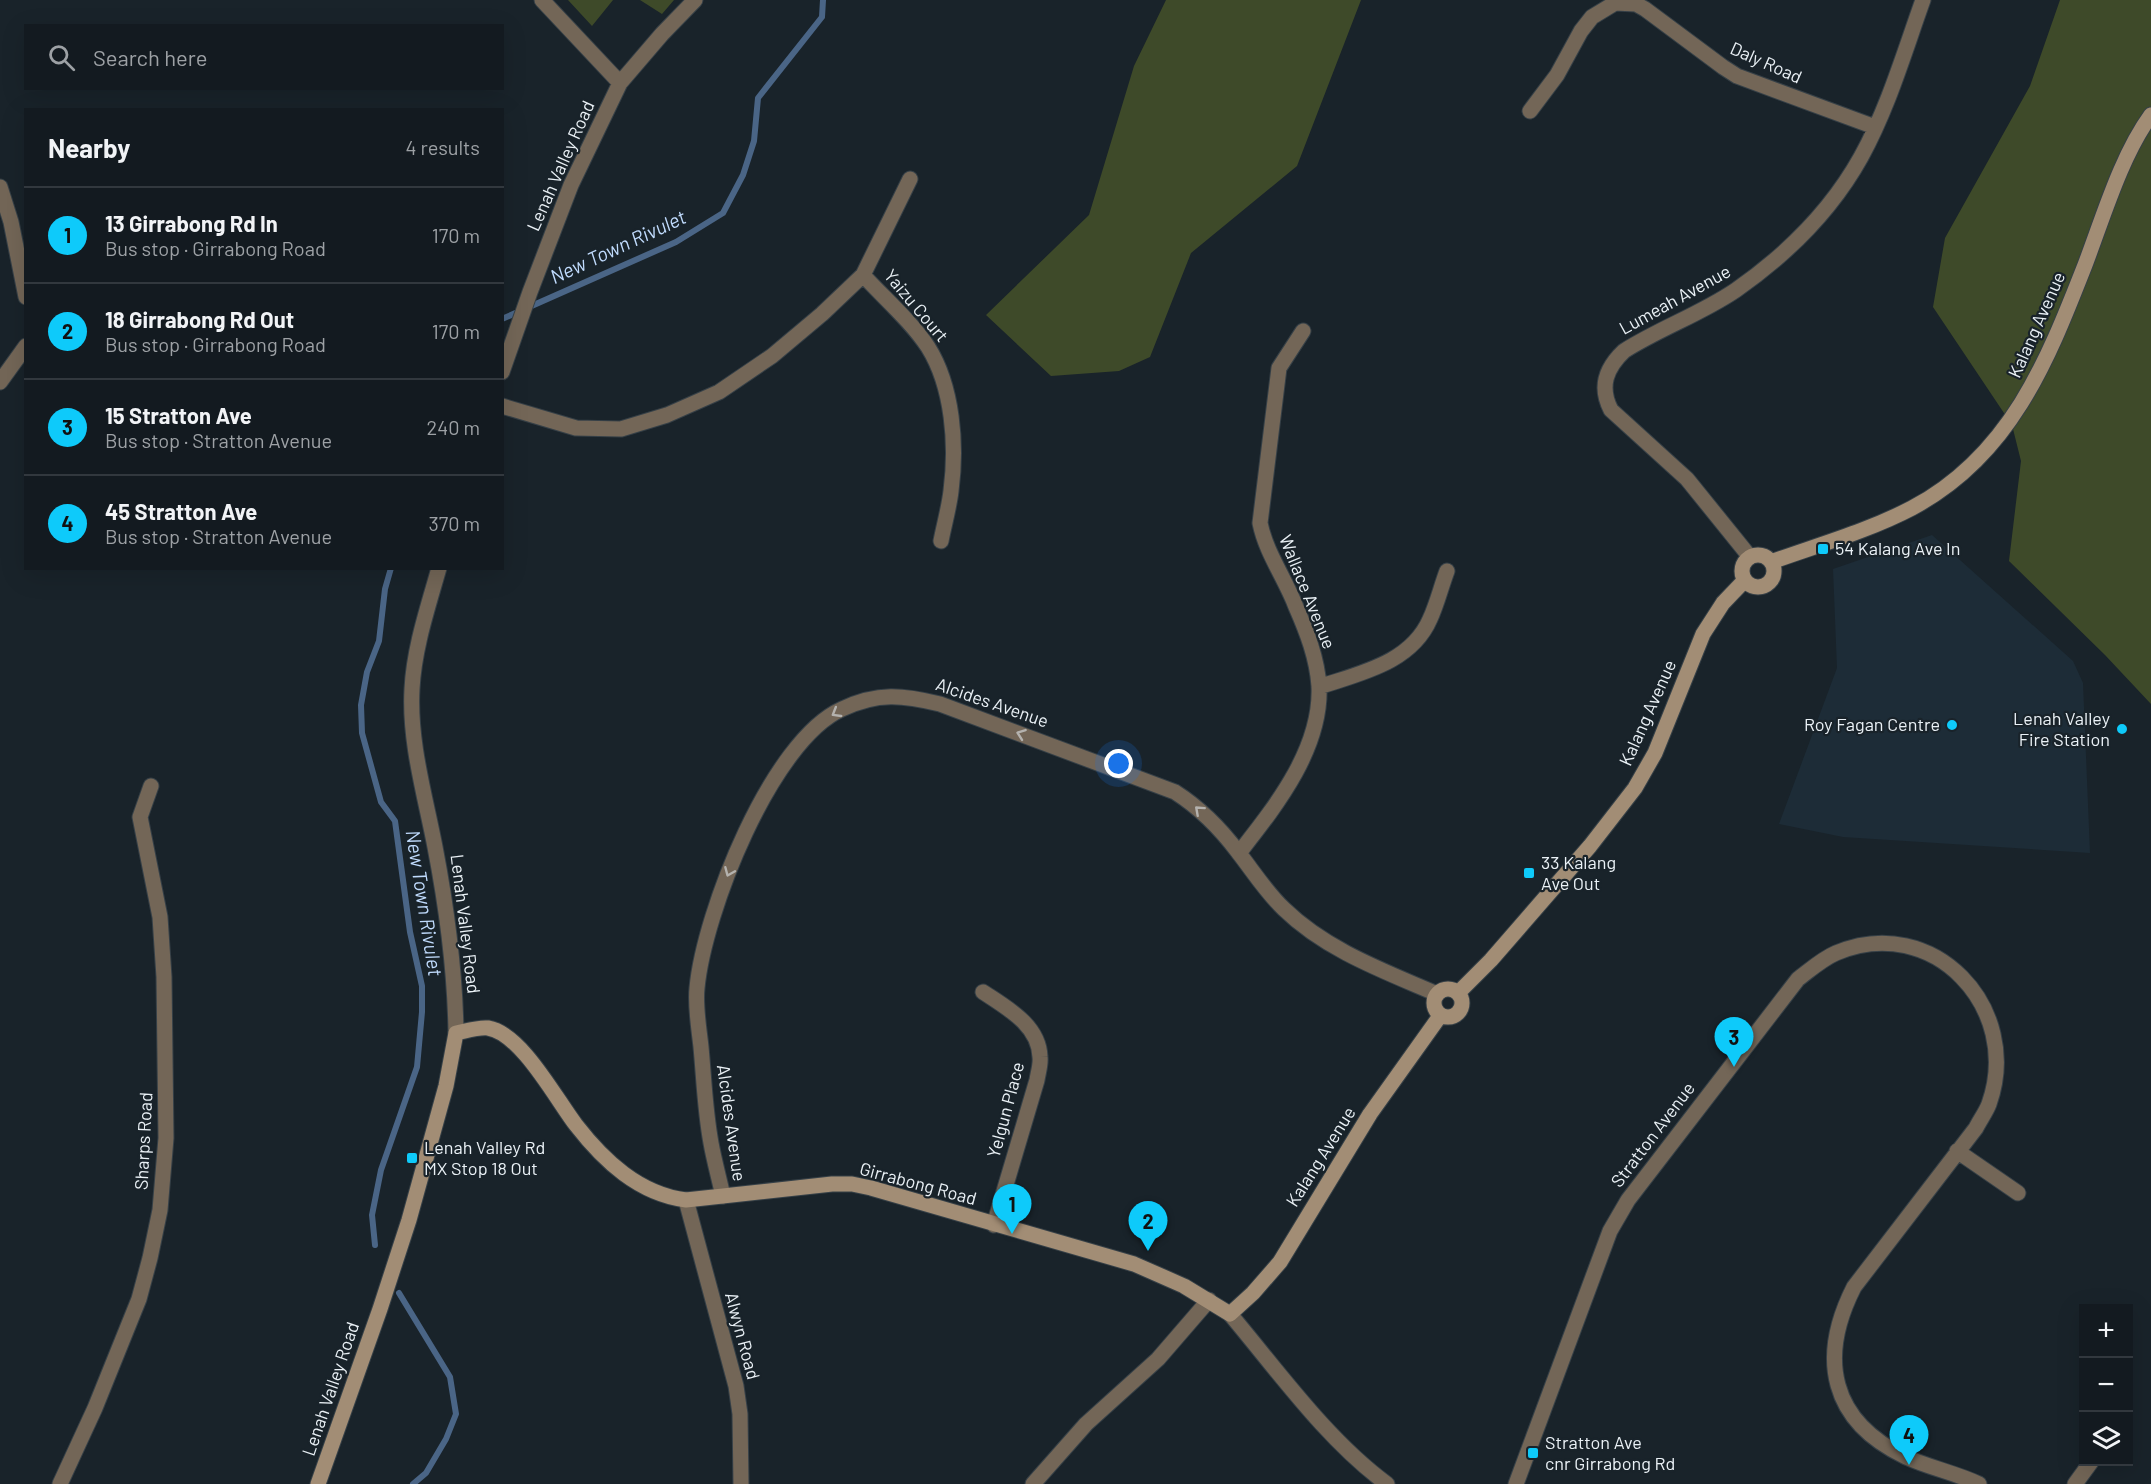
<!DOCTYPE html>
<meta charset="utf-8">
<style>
:root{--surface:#131a20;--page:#20272d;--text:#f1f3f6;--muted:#9da1a5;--line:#32383e;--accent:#0ecafa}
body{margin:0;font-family:Barlow,sans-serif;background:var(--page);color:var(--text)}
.controls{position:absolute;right:18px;bottom:18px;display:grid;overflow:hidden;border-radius:0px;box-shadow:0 6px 24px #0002}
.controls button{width:54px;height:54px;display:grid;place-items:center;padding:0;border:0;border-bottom:2px solid var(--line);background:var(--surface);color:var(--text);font:30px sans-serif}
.you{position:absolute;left:1119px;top:764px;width:21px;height:21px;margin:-15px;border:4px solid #fff;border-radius:50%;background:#1a73e8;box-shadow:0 0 0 9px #1a73e833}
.badge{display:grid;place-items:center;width:39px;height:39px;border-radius:50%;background:var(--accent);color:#111;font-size:20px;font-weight:700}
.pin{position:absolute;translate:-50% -50px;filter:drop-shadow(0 2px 3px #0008)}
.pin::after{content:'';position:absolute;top:32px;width:21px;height:18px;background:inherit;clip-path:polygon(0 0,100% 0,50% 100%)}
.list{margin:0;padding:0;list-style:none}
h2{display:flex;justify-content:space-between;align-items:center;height:78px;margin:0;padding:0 24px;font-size:26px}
h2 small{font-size:20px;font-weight:400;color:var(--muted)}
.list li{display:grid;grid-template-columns:39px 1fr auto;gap:18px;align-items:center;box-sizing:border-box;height:96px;padding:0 24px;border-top:2px solid var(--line)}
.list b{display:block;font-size:22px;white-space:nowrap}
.list p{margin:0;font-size:20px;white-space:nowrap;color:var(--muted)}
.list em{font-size:20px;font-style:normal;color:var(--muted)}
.icon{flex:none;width:33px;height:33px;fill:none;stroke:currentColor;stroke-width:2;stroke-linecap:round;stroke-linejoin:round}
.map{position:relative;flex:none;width:2151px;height:1484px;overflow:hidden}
.search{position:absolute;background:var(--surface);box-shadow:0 6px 24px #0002;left:24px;top:24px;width:480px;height:66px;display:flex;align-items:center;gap:15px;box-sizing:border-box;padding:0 21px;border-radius:0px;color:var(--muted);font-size:22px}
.panel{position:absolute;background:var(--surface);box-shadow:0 6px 24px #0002;left:24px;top:108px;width:480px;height:462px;border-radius:0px}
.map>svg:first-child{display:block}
.built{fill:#1d2c37}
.green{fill:#3e4a29}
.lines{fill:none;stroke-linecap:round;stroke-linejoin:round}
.stream{stroke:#4a6586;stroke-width:6}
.street-casing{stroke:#364047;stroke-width:17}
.secondary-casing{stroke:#364047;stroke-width:17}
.street{stroke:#736657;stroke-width:15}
.secondary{stroke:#a28d75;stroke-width:15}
.oneway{stroke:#b4b2ae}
.poi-dot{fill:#0ecafa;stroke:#19232a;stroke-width:2}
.labels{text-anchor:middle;stroke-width:4.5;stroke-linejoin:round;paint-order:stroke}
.street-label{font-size:18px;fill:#eaf1f6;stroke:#19232a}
.poi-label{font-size:18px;fill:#eaf1f6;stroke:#19232a;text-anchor:start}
.water-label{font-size:20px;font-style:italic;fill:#c0dbfd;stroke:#19232a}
</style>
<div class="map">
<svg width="2151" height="1484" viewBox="0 0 2151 1484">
<rect width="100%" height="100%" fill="#19232a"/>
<path class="built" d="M1932,535l141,126 10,22 7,170 -247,-16 -64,-13 58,-156 -4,-99z"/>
<path class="green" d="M568,0h45l-21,26z
M640,0h34l-12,14z
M1166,0h195l-64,166 -106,87 -41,104 -31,14 -68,5 -65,-61 103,-100 45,-149z
M2060,0h91v704l-46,-49 -96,-94 12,-100 -9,-36 -79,-118 12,-69 85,-152z"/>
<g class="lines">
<path class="stream" d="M502,319l174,-77 47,-29 20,-38 11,-34 4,-43 64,-81 1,-17
M375,1245l-3,-30 9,-45 36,-103 5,-55v-26l-12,-54 -15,-111 -14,-19 -19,-69 -1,-28 6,-33 12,-31 6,-52 6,-21
M399,1293l51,84 6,37 -10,25 -20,34 -13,11"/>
<defs>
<path id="street" d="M542,0l78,83
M1530,111l27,-36 24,-44 11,-14 23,-14 21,1 9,5 78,58 14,9 138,51
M0,187l11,35 15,75
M863,275c21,23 48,46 65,72 25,40 29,98 23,144 -2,17 -7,34 -10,50
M502,372l28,-80 41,-107 49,-102 42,-49 33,-34
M0,382l26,-36
M502,406l74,22 45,1 46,-14 52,-23 53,-36 50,-42 41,-39 47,-96
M1750,557l-63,-78 -76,-69c-12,-23 -5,-42 13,-59 36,-23 77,-37 112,-61 50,-35 95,-79 125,-133 27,-49 43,-104 62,-157
M439,568c-11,39 -25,80 -27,121 -3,53 13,106 23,158 12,62 20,123 21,186
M1319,687c41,-14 92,-24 111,-68 7,-15 11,-32 17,-48
M1239,853c36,-46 83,-104 80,-167 -2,-28 -12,-54 -23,-79 -11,-29 -30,-54 -36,-84l19,-155 24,-37
M983,992c24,16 56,33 57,65 1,7 -2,16 -3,23l-43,145
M1957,1151l61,42
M723,1196c-4,-18 -9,-36 -12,-53 -6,-32 -7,-64 -10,-96 -2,-19 -6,-40 -4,-59 7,-75 74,-247 145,-279 36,-17 61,-14 98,-5l235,88c25,16 45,36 63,60 15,19 28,40 46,57 42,41 100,62 153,85
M686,1200l50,186 4,28 1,70
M1230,1314c48,57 97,126 157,170
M60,1484l35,-76 44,-109 11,-41 10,-48 6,-72 -2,-161 -4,-60 -20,-100 11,-31
M1033,1484l53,-60 72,-65 51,-59
M1516,1484l94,-253 18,-31 170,-221c12,-9 24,-20 38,-26 97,-41 187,55 153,151 -3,8 -9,16 -13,24l-122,159c-36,71 -24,134 52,170 24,11 50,16 73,27
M2075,1484l16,-22"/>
<path id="secondary" d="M1742 571a16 16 0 1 1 32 0a16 16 0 1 1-32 0Z
M1771,562c47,-17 97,-31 141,-54 98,-52 135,-146 173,-243 18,-47 36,-109 66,-150
M1434 1003a14 14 0 1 1 28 0a14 14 0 1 1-28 0Z
M1458,993l33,-33 99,-114 45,-58 20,-35 48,-119 20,-31 22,-23
M318,1484l62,-175 29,-89 37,-134 10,-53c10,-2 22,-6 32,-5 33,5 68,71 88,97 28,36 63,69 110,75l146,-16h20l19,4 263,76 50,22 46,28 23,-21 27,-31 90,-148 70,-98"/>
</defs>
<use href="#street" class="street-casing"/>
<use href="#secondary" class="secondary-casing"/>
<use href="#street" class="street"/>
<use href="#secondary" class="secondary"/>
</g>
<defs><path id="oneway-chevron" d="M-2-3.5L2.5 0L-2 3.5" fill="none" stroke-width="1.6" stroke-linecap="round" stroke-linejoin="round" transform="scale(1.5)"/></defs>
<g class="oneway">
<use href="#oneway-chevron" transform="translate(836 713) rotate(149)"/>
<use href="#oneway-chevron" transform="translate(1021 734) rotate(-160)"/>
<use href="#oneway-chevron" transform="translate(1199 810) rotate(-138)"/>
<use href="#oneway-chevron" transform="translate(729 872) rotate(113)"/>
</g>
<g class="poi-dot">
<rect x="1817" y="543" width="12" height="12" rx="3"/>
<circle cx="1952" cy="725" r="6"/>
<circle cx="2122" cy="729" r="6"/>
<rect x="1523" y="867" width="12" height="12" rx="3"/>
<rect x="406" y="1152" width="12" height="12" rx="3"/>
<rect x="1527" y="1447" width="12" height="12" rx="3"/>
</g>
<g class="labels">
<g class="street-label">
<text transform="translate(1766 63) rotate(24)" y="6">Daly Road</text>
<text transform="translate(561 166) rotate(-66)" y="6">Lenah Valley Road</text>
<text transform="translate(1675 300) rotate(-29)" y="6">Lumeah Avenue</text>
<text transform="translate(916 306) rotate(50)" y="6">Yaizu Court</text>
<text transform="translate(2037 325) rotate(-66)" y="6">Kalang Avenue</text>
<text transform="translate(1307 592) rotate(68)" y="6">Wallace Avenue</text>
<text transform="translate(992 703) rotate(19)" y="6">Alcides Avenue</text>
<text transform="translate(1648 713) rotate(-66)" y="6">Kalang Avenue</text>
<text transform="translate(465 924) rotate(83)" y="6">Lenah Valley Road</text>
<text transform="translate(1006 1110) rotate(-75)" y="6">Yelgun Place</text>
<text transform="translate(731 1123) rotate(82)" y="6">Alcides Avenue</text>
<text transform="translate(1653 1135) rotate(-53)" y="6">Stratton Avenue</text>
<text transform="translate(144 1141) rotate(-87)" y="6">Sharps Road</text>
<text transform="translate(1321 1157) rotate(-58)" y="6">Kalang Avenue</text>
<text transform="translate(918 1184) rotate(15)" y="6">Girrabong Road</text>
<text transform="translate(742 1336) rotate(75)" y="6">Alwyn Road</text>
<text transform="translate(331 1389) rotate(-71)" y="6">Lenah Valley Road</text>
</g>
<g class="poi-label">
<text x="1835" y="555">54 Kalang Ave In</text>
<text x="2110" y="725" text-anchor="end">Lenah Valley<tspan x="2110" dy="21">Fire Station</tspan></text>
<text x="1940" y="731" text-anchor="end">Roy Fagan Centre</text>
<text x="1541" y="869">33 Kalang<tspan x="1541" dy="21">Ave Out</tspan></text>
<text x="424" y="1154">Lenah Valley Rd<tspan x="424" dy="21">MX Stop 18 Out</tspan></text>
<text x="1545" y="1449">Stratton Ave<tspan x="1545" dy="21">cnr Girrabong Rd</tspan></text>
</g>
<g class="water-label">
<text transform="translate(618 247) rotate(-25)" y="7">New Town Rivulet</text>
<text transform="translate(424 903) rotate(81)" y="7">New Town Rivulet</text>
</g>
</g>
</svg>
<div class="controls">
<button>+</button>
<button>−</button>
<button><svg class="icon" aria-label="layers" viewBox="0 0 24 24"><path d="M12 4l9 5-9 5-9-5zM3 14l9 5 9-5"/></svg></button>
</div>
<div class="you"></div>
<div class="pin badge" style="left:1012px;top:1234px">1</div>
<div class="pin badge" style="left:1148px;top:1251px">2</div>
<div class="pin badge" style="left:1734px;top:1067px">3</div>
<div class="pin badge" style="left:1909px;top:1465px">4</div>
<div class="search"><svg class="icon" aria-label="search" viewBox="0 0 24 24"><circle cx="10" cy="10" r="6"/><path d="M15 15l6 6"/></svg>Search here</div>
<section class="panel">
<h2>Nearby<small>4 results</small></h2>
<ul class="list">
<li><span class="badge">1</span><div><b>13 Girrabong Rd In</b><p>Bus stop · Girrabong Road</p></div><em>170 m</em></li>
<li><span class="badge">2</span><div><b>18 Girrabong Rd Out</b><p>Bus stop · Girrabong Road</p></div><em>170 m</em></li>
<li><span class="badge">3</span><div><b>15 Stratton Ave</b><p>Bus stop · Stratton Avenue</p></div><em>240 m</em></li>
<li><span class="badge">4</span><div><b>45 Stratton Ave</b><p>Bus stop · Stratton Avenue</p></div><em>370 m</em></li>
</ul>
</section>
</div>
